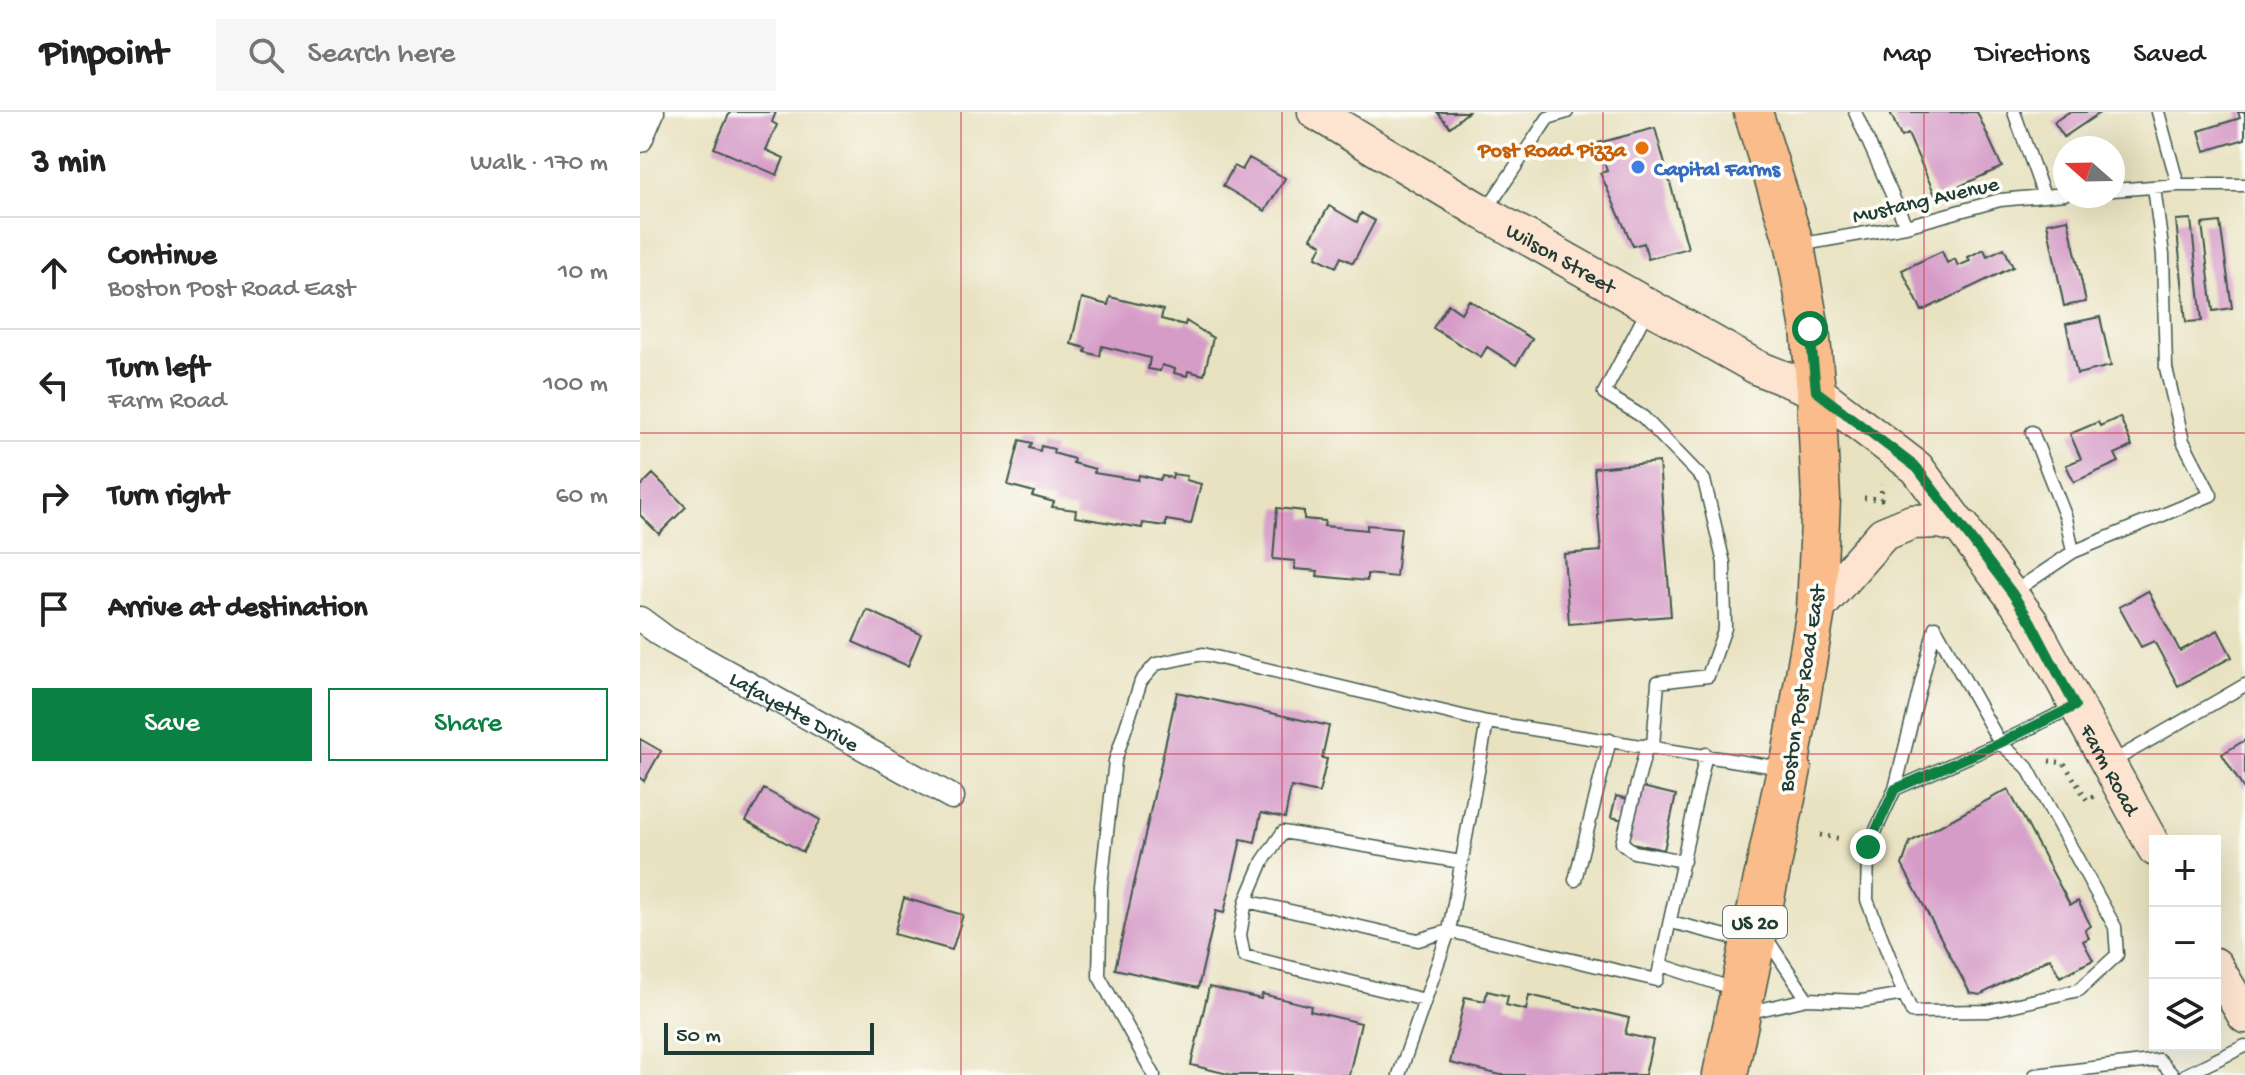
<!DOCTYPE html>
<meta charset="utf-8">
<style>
:root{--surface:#fff;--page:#f6f6f6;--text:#222;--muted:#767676;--line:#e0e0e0;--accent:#0b8043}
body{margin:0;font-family:"Gochi Hand",sans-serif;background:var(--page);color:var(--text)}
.controls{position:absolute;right:24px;bottom:24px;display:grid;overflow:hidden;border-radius:0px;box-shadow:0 8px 32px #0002}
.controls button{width:72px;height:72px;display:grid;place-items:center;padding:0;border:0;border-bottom:2px solid var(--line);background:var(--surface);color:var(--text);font:40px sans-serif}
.compass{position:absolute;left:1413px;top:24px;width:72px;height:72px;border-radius:50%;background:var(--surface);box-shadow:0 8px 32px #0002;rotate:290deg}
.scale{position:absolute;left:24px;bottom:20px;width:210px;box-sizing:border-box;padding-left:8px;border:4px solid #1f3d34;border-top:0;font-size:22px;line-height:28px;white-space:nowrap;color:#1f3d34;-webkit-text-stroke:6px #fdfcf7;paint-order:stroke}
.stop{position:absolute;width:24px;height:24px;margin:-18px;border:6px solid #0b8043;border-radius:50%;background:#fff}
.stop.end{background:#0b8043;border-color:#fff;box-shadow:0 2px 8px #0008}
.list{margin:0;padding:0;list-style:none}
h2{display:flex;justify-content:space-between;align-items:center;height:104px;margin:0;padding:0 32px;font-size:34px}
h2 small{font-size:26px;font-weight:400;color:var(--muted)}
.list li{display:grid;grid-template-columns:52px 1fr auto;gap:24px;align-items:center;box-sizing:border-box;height:112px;padding:0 32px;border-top:2px solid var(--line)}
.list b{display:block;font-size:30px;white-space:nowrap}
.list p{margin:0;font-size:26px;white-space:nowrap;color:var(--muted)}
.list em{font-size:26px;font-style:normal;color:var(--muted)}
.actions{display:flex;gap:16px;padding:24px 32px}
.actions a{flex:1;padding:18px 0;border:2px solid var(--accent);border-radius:0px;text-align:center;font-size:28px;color:var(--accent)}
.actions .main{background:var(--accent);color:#fff}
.icon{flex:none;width:44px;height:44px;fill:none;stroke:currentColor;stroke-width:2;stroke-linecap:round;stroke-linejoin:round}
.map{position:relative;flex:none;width:1605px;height:963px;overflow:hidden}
header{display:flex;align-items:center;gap:48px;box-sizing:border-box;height:112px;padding:0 40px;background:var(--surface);border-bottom:2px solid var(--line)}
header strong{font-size:38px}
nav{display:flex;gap:44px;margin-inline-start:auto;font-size:28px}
.search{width:560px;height:72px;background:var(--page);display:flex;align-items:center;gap:20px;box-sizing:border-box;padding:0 28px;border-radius:0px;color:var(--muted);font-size:30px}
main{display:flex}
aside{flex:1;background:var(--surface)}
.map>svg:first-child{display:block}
.building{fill:#d69cc8}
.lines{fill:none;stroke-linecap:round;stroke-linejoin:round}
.lane-casing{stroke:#3d5649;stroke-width:15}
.street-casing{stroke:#3d5649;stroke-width:27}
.secondary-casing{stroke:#3d5649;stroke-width:37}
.primary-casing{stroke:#3d5649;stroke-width:41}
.highway-casing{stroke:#3d5649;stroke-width:47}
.path{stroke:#3d5649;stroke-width:5;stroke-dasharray:2 6;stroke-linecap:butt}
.lane{stroke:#fff;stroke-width:12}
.street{stroke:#fff;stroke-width:24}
.secondary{stroke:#fde4d0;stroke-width:34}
.primary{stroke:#f9bc8a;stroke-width:38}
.highway{stroke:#f9bc8a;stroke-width:44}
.route{stroke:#0b8043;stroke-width:10}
.grid{fill:none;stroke:#d1495b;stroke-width:2;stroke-opacity:0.55}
.food-dot{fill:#e8710a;stroke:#fdfcf7;stroke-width:3}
.shop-dot{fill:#3f7fe0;stroke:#fdfcf7;stroke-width:3}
.labels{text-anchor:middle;stroke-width:7;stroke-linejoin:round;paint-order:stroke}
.shield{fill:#fdfcf7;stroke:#62766e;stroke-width:2}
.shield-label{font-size:20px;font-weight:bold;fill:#1f3d34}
.food-label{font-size:22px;font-weight:bold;fill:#c56008;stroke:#fdfcf7;text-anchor:end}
.shop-label{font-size:22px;font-weight:bold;fill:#366cbe;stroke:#fdfcf7;text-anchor:start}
.street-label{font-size:22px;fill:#1f3d34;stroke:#fdfcf7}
</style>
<header>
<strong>Pinpoint</strong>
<div class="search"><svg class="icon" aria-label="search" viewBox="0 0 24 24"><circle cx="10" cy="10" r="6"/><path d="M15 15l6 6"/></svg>Search here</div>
<nav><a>Map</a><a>Directions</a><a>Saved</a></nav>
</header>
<main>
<aside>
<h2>3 min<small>Walk · 170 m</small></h2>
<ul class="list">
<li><svg class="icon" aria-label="ahead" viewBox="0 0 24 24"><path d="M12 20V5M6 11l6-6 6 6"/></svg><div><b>Continue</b><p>Boston Post Road East</p></div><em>10 m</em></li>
<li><svg class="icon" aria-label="left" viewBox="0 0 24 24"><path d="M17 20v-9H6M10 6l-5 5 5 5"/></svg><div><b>Turn left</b><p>Farm Road</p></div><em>100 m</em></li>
<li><svg class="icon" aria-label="right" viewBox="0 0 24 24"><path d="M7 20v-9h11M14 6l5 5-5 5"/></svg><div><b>Turn right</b></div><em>60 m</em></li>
<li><svg class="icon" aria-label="arrive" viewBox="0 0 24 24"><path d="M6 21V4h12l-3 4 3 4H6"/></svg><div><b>Arrive at destination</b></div></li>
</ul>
<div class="actions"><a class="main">Save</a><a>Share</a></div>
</aside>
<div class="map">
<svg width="1605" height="963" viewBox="0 0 1605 963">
<rect width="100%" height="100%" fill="#fdfcf7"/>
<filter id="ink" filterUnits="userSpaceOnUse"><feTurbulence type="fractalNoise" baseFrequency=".0125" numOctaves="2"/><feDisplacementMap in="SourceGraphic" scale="16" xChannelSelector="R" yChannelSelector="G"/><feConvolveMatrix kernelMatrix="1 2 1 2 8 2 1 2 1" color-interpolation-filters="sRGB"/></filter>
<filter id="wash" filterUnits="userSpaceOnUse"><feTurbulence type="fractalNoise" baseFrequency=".006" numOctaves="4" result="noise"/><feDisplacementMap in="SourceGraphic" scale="32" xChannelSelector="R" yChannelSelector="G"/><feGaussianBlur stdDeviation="1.8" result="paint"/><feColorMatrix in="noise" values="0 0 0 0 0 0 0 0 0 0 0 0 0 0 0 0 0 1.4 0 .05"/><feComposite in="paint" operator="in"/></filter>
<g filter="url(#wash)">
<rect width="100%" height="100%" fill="#e8e2c1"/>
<g id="blocks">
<path class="building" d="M90,0h46l-4,10 5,3 -11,25 18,8 -7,17 -63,-27z
M797,0h31l-18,15z
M1250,0h87l25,55 -66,30 -28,-63 -7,3z
M1429,0h32l-37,25 -10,-15z
M1598,0h7v27l-40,12 -6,-20 41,-13z
M1015,16l33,120 -40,11 -4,-16 -11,3 -33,-73 7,-2 -9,-28z
M609,46l36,20 -20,33 -42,-25 11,-20 8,4z
M689,94l28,16 4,-9 14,8 -22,42 -12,-6 -5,10 -20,-10 6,-12 -11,-7z
M1428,107l18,83 -22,4 -17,-83z
M1551,107l11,102 -16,1 -10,-102z
M1580,110l12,86 -19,3 -11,-87z
M1364,136l9,19 -91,44 -20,-41 40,-19 5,12 8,-4 3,7 12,-5 -2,-4 16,-8 3,7z
M470,185l53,13 -2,9 24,6 1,-4 27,17 -9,37 -16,-4 -1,5 -13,-3 1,-4 -13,-4 -2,6 -12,-2 2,-11 -48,-12 -2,10 -15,-4 1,-4 -15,-4 11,-46 26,7z
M829,188l63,39 -16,26 -29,-18 -6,10 -48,-29 15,-24 13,9z
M1460,205l11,49 -34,8 -11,-50z
M1480,305l12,29 -17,8 4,8 -45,20 -8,-17 15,-6 -11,-25 28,-12 2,4z
M380,328l12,3 -2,5 10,3 1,-5 13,3 -1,4 21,6 -1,4 22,6 -1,4 44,7 1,-5 21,5 2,-4 10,2 1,-4 14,2 -1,4 15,4 -10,40 -25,-4v6l-23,-3 -1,5 -67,-11 1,-7 -24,-3 2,-5 -22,-6 2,-4 -26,-7z
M1019,350l12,154 -102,8 -5,-70 37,-3 -7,-83z
M13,362l33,33 -27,27 -19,-19v-28z
M637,396l27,3v8l21,2 -1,5 43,4v-5l34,3 -5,49 -29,-3v7l-50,-5 1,-5 -23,-2v-8l-22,-2z
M1508,479l32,60 38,-21 14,27 -54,29 -24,-45 -13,6 -22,-40z
M227,498l54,24 -13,32 -55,-24z
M537,580l152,34 -7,32 5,1 -8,34 -28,-6 -6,31 -24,-5 -6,29 -14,-3 -17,74 -8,-2 -18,77 -83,-19z
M0,627l21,12 -17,30 -4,-3z
M1605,628v51l-23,-37z
M1002,675l34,8 -12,55 -36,-8 4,-20 -21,-5 5,-21 23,6z
M124,677l56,31 -17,32 -57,-31z
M1368,677l62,116 8,-4 13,25 -6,4 4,8 -6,3 10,19 -33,17 -10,-19 -70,37 -10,-2 -68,-128 8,-23z
M264,786l59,17 -11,35 -58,-16z
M569,875l52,12 1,-5 49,12 -1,5 51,12 -12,52h-117l-41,-10z
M847,879l21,5 -2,9 20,5 3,-15 100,23 -4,16 28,6 -8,35h-144l-51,-12 15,-66 20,4z"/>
</g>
</g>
<g filter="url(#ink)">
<use href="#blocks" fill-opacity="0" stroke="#3d5649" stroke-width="2"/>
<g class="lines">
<defs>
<path id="lane" d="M1215,0l51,114
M1374,0l30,84
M1518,0l20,73
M1473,78l65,-5h67
M845,100l63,-94 19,-6
M1158,133l108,-19 94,-26 65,-6
M1008,197l-44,84 39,24 61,63 20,83 1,65 -17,48 -50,6 -5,64
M1392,320l34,86 7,34
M1372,481l61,-41 138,-57 -28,-54 -17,-73 -3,-113 -9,-68
M1007,633l-25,98 12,9 50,9
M1066,642l-49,226 -208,-49 38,-209 295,46
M1472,650l133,-77
M1255,677l105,-46 73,-36
M935,768l35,-140
M606,789l-6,34 4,21 181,44
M1031,810l75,19
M809,819l-31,9 -172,-39 17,-40 20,-29 178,30
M1021,853l73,24
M1167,887l55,2 42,-7 8,18 76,-1 91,-21 38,-35 -2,-28 -88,-160 -27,-24 -65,-116 -40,162 -27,58 -1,53 37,94
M1106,901l61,-14 -42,-63
M514,963l-55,-99 2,-90 14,-125 26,-80 15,-17 47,-10 284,68
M759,963l50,-144
M1395,963l124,-15 14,15
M1545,963l60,-29"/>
<g id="street">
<path d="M0,28l12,-28"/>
<path id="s1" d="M0,507l27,20 285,158"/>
</g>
<g id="secondary">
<path id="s2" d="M675,0l169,101 274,155 58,23 101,77 114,154 124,227"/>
<path d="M1176,498l67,-76 29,-12 28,-1 23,6"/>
<path d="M1575,853l30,51"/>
</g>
<path id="primary" d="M1113,0l42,134 15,83 6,62 5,108 -5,111 -27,159"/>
<path id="highway" d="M1085,963l64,-306"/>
</defs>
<use href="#lane" class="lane-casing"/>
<use href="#street" class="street-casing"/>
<use href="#secondary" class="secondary-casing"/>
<use href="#primary" class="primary-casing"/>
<use href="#highway" class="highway-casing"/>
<path class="path" d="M1224,386l17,1 1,-15
M1409,649l15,2 23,37 8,-4
M1180,723l21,4"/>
<use href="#lane" class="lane"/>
<use href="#street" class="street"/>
<use href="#secondary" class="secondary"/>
<use href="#primary" class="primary"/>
<use href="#highway" class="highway"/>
</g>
</g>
<g class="lines" filter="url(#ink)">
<path class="route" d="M1170,217l6,62 101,77 95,125 19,29 44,84 -75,37 -105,46 -27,58"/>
</g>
<path class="grid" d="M321,0v963M642,0v963M963,0v963M1284,0v963M0,321h1605M0,642h1605"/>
<circle class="food-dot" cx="1002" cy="36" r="8"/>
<circle class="shop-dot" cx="998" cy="55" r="8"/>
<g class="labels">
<rect class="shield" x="1083" y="794" width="64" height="32" rx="6"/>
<g class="shield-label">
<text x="1115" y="817">US 20</text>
</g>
<g class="food-label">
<text x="986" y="44">Post Road Pizza</text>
</g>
<g class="shop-label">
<text x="1014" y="63">Capital Farms</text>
</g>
<g class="street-label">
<text transform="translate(1285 86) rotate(-13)" y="8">Mustang Avenue</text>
<text dy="8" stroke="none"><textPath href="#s2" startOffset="286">Wilson Street</textPath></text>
<text transform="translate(1160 576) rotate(-81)" y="8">Boston Post Road East</text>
<text dy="8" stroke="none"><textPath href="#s1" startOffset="180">Lafayette Drive</textPath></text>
<text dy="8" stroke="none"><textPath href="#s2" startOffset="1060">Farm Road</textPath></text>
</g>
</g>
</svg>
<div class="controls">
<button>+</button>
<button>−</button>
<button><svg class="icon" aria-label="layers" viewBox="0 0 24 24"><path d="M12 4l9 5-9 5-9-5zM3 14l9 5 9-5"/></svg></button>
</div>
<svg class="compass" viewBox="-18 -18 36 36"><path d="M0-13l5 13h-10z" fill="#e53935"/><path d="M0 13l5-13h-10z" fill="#767676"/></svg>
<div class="scale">50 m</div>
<div class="stop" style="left:1170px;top:217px"></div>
<div class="stop end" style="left:1228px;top:735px"></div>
</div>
</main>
